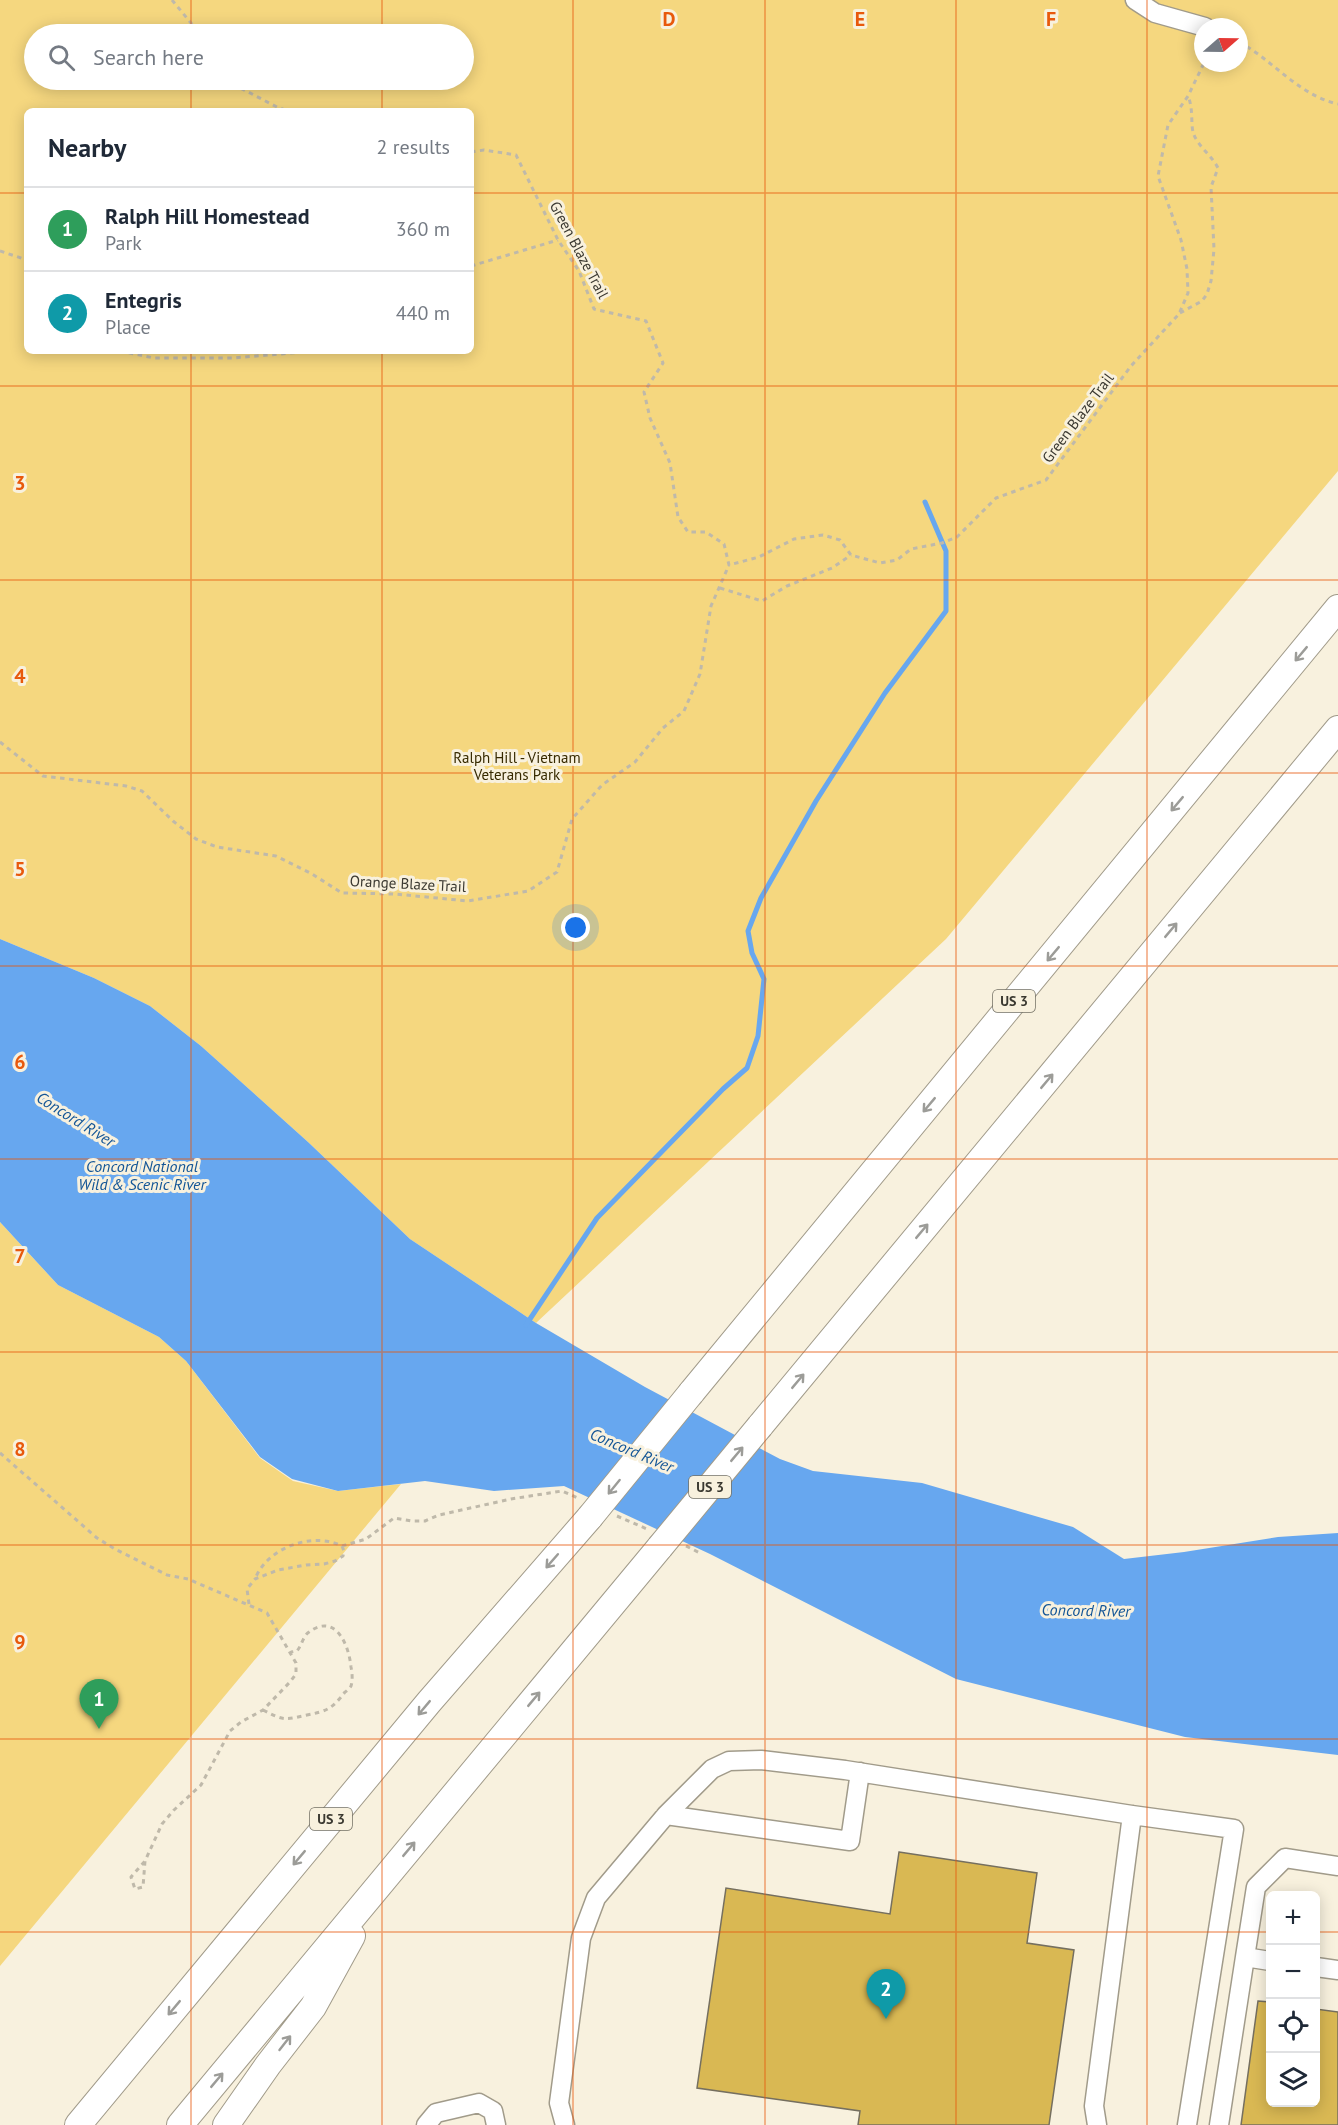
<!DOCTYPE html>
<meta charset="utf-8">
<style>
:root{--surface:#fff;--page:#f6f6f7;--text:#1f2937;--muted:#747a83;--line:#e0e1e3;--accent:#a2022a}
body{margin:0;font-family:"PT Sans",sans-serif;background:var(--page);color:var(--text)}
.controls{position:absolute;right:18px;bottom:18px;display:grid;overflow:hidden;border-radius:9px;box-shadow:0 3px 15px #0003}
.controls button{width:54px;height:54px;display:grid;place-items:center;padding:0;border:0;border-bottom:2px solid var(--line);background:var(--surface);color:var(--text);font:30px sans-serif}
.compass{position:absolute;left:1194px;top:18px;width:54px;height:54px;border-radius:50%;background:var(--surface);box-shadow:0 3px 15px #0003;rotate:70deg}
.you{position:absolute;left:576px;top:928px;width:21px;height:21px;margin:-15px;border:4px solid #fff;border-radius:50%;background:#1a73e8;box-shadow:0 0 0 9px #1a73e833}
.badge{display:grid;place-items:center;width:39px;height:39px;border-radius:50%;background:var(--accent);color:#fff;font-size:20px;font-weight:700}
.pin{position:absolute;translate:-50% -50px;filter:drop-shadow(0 2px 3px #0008)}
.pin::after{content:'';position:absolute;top:32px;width:21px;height:18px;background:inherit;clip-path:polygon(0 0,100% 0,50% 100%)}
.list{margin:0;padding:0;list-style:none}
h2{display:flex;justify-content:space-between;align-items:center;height:78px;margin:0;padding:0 24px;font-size:26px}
h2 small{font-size:20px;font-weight:400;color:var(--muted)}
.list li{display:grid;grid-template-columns:39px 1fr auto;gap:18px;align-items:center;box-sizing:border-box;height:84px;padding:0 24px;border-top:2px solid var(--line)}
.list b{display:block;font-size:22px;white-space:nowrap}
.list p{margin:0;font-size:20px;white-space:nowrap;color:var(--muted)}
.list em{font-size:20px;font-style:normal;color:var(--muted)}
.icon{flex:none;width:33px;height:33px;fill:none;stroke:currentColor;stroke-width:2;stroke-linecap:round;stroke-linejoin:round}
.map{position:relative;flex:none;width:1338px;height:2125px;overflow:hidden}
.search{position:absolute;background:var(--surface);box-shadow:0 3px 15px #0003;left:24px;top:24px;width:450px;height:66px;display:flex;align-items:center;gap:15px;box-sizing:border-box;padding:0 21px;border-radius:33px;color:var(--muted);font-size:22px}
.panel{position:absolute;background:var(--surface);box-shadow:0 3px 15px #0003;left:24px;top:108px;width:450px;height:246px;border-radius:9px}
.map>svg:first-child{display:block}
.green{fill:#f5d77f;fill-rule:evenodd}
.water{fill:#67a7ef}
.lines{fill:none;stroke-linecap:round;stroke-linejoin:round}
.stream{stroke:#67a7ef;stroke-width:5}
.building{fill:#d9b853;stroke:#756f5f;stroke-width:1.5}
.minor-casing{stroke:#a19b8a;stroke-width:21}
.highway-casing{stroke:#a19b8a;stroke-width:28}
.path{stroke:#bfb9aa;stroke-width:3;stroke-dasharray:4.5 4.5;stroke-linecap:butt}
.minor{stroke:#fff;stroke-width:18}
.highway{stroke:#fff;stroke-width:26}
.highway-bridge-casing{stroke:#a19b8a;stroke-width:28;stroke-linecap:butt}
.highway-bridge{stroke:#fff;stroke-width:26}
.oneway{stroke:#9c9c98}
.grid{fill:none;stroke:#e8590c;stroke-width:1.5;stroke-opacity:0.55}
.labels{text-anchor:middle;stroke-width:6;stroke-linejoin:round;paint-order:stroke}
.shield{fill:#f8f1de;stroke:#737064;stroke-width:1.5}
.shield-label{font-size:14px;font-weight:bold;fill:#3a3830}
.street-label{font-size:15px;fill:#3a3830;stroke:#f8f1de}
.park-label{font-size:15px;fill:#372a00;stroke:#f8f1de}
.water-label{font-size:16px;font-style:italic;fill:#135596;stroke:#f8f1de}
.grid-label{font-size:20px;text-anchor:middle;font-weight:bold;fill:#e8590c;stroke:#f8f1de;stroke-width:6;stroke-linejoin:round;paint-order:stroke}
</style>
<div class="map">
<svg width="1338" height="2125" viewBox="0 0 1338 2125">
<rect width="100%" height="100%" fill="#f8f1de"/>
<path class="green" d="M0,0h1338v471l-392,468 -410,384 -126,-84 -102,-97 -107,-96 -51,-40 -56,-28 -94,-39zM1203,27h36v36h-36zM34,34h430v46h-430zM27,111h444v240h-444z
M0,1222l58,63 101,52 27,24 74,97 33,23 45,10 63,-7 -401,482z"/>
<path class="water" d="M0,939l94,39 56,28 51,40 107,96 102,97 126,84 109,64 135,72 33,12 109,12 151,44 51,32 60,-7 94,-15 60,-4v222l-153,-18 -229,-58 -246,-125 -146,-68 -70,5 -69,-10 -87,10 -46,-12 -32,-22 -74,-96 -27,-24 -101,-52 -58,-63z"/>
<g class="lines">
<path class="stream" d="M526,1325l71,-107 126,-129 24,-21 11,-32 6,-57 -12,-26 -4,-22 13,-33 55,-97 69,-108 61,-82v-60l-21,-49"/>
</g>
<path class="building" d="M899,1852l138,21 -10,70 47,7 -25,175h-191l2,-14 -163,-23 29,-200 164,26z
M1258,2001l12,1v101h46v-94l22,3v113h-97z"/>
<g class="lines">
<defs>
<path id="minor" d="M1135,0l20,13 50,14
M666,1815l184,26 10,-69
M1245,1957l11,-70 29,-29 53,8
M1316,1967l22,3
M426,2125l10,-12 43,-10 14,8 3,14
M565,2125l-6,-22 22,-165 15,-40 70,-83 46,-46 17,-8 32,-1 84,10 287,45 102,14 -47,296
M1097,2125l-3,-19 38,-291
M1219,2125l26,-168 25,4"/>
<path id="highway" d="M691,1393l647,-785
M760,1426l578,-697
M78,2125l351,-423 161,-185
M180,2125l480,-578
M226,2125l42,-60 45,-58 39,-71"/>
</defs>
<use href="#minor" class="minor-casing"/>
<use href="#highway" class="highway-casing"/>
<path class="path" d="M172,0l28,34
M1239,42c34,18 59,53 99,62
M225,80l52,27 11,4
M471,152l13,-2 32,5 42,85 21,31 15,38 52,12 17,42 -19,29 6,26 20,45 8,54 10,15h18l18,12 5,21 30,-8 35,-18 29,-4 17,5 11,15 29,8 17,-3 14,-11 31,-6 15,-6 39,-39 50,-18 85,-114 48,-52 9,-21 -1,-24 -6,-29 -23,-64 10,-51 20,-29 16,-33
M0,251l27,9
M471,266l87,-26
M1180,313l22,-12 5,-7 4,-13 3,-32 -3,-62 7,-19c-6,-12 -19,-21 -24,-33 -4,-9 0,-25 -6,-39
M120,351l34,7h79l82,-7
M720,588l42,13 25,-15 45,-18 19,-13
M0,742l43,34 83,10 16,5 31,30 23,18 21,8 59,9 36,18 30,19 53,1 73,7 60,-10 29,-19 15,-53 30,-34 33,-23 28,-34 21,-17 16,-37 11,-68 18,-41
M0,1453l97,85 18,11 52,26 21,4 79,34 29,50v11l-6,8 -27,28 -22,12 -11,9 -29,54 -27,25 -12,14 -17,37 -2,26 -8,2 -4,-12 14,-16
M617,1516l30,13
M342,1546l24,-7 28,-21 18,3h13l14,-6 72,-16 51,-8 16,7
M686,1546l16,8
M249,1604l-2,-15 8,-10 23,-9 28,-5 18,-1 11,-3 8,-5 1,-5 -2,-5c-30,-15 -75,2 -87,33
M263,1710c21,11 22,10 44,5 20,-4 25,-6 38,-23 1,0 6,-5 6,-6 2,-6 1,-14 0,-19 -2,-21 -15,-55 -42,-35 -6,4 -7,13 -12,19l-6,1"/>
<use href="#minor" class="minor"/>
<use href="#highway" class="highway"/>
<defs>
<path id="highway-bridge" d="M590,1517l101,-124
M660,1547l100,-121"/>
</defs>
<use href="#highway-bridge" class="highway-bridge-casing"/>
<use href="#highway-bridge" class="highway-bridge"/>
</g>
<defs><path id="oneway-shaft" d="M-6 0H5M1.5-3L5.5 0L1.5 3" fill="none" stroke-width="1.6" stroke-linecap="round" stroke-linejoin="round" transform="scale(1.5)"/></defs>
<g class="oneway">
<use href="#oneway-shaft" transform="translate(1301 654) rotate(130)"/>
<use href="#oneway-shaft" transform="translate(1177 804) rotate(130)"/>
<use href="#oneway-shaft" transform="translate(1171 930) rotate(-50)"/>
<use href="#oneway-shaft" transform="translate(1053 954) rotate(130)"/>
<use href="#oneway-shaft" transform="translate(1047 1081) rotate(-50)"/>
<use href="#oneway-shaft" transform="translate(929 1105) rotate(130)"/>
<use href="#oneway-shaft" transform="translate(922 1231) rotate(-50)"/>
<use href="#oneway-shaft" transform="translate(798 1381) rotate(-50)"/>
<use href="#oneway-shaft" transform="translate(737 1454) rotate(-50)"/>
<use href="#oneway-shaft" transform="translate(614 1487) rotate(129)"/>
<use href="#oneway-shaft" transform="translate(552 1561) rotate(131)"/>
<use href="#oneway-shaft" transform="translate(534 1699) rotate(-50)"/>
<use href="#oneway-shaft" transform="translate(424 1708) rotate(130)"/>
<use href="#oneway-shaft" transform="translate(409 1849) rotate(-50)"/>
<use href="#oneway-shaft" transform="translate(299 1858) rotate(130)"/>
<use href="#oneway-shaft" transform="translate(174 2008) rotate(130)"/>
<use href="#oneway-shaft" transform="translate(285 2043) rotate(-52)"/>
<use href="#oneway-shaft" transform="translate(217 2080) rotate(-50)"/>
</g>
<path class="grid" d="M191,0v34M382,0v34M573,0v2125M765,0v2125M956,0v2125M1147,0v2125M191,80v31M382,80v31M0,193h27M471,193h867M191,351v1774M382,351v1774M0,386h1338M0,580h1338M0,773h1338M0,966h1338M0,1159h1338M0,1352h1338M0,1545h1338M0,1739h1338M0,1932h1270M1316,1932h22"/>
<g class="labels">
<g class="shield">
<rect x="993" y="990" width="42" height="22" rx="4.5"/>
<rect x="689" y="1476" width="42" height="22" rx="4.5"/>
<rect x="310" y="1808" width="42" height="22" rx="4.5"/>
</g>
<g class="shield-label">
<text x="1014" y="1006">US 3</text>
<text x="710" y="1492">US 3</text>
<text x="331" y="1824">US 3</text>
</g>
<g class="street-label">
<text transform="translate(579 250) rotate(62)" y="5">Green Blaze Trail</text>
<text transform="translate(1078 418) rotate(-53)" y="5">Green Blaze Trail</text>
<text transform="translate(408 884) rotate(3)" y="5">Orange Blaze Trail</text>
</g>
<g class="park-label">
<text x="517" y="763">Ralph Hill - Vietnam<tspan x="517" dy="17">Veterans Park</tspan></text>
</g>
<g class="water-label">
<text transform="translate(76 1119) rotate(32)" y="6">Concord River</text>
<text x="142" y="1172">Concord National<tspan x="142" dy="18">Wild &amp; Scenic River</tspan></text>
<text transform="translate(632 1450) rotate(23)" y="6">Concord River</text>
<text transform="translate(1086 1610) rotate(1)" y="6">Concord River</text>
</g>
</g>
<g class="grid-label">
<text x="669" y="26">D</text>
<text x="860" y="26">E</text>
<text x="1051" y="26">F</text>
<text x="20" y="490">3</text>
<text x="20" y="683">4</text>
<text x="20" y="876">5</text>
<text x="20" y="1069">6</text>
<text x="20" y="1263">7</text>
<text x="20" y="1456">8</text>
<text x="20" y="1649">9</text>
</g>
</svg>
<div class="controls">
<button>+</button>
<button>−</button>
<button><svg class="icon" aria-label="locate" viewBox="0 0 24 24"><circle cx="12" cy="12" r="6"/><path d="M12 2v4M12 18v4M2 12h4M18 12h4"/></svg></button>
<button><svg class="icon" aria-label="layers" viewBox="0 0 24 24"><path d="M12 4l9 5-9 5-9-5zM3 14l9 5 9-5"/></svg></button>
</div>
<svg class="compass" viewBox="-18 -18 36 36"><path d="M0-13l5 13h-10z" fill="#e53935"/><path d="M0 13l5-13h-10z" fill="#747a83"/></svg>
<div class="you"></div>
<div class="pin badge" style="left:99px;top:1729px;background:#2e9e5b">1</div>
<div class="pin badge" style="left:886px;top:2019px;background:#0f9aa8">2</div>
<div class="search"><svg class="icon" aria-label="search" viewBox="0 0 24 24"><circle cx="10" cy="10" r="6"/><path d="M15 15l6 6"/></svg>Search here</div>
<section class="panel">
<h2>Nearby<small>2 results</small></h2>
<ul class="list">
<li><span class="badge" style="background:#2e9e5b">1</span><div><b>Ralph Hill Homestead</b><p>Park</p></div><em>360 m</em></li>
<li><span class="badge" style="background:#0f9aa8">2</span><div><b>Entegris</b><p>Place</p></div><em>440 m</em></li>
</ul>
</section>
</div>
